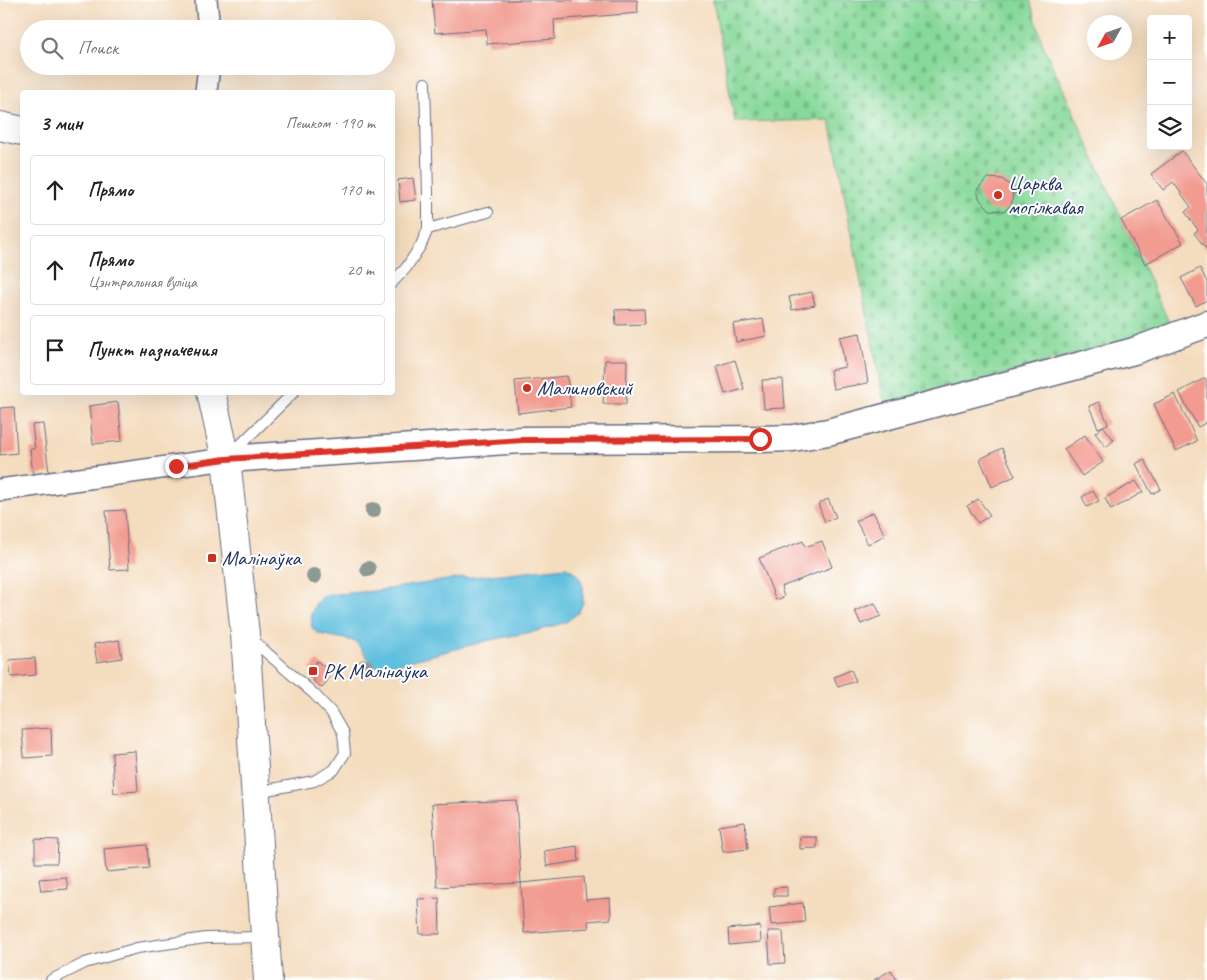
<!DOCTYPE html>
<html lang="ru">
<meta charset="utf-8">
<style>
:root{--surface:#fff;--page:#f6f6f6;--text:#222;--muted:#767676;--line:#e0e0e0}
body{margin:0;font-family:Caveat,sans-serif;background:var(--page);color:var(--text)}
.controls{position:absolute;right:15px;top:15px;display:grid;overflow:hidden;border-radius:5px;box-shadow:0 5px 20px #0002}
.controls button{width:45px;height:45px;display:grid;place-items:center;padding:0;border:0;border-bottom:1px solid var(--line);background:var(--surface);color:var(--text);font:25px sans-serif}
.compass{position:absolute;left:1087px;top:15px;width:45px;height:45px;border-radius:50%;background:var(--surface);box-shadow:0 5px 20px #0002;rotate:230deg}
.stop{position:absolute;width:15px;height:15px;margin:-11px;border:4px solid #d93025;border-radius:50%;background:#fff}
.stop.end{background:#d93025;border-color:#fff;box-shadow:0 1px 5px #0008}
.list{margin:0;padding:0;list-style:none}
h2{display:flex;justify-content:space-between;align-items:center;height:65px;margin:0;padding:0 20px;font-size:21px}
h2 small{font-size:16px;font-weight:400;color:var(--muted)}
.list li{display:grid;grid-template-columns:32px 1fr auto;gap:15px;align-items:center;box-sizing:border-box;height:70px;margin:0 10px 10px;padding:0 10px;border:1px solid var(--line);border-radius:5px}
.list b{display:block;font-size:19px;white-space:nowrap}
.list p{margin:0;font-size:16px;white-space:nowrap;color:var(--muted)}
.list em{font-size:16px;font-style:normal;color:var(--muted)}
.icon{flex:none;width:28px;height:28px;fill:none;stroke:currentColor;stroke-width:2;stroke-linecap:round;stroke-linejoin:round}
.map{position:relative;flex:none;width:1207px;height:980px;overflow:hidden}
.search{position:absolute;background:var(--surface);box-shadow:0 5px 20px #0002;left:20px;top:20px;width:375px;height:55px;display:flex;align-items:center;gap:12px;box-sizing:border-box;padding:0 18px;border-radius:28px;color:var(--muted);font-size:19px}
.panel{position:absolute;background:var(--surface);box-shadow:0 5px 20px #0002;left:20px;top:90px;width:375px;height:305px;border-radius:5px}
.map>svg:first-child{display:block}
.cemetery{fill:url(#cemetery-stones);stroke:#51847c}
.water{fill:#5fbfde;stroke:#3d779e}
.building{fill:#f29c91}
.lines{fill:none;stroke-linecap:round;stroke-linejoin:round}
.service-casing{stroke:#676c80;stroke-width:12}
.minor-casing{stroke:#676c80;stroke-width:24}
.tertiary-casing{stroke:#676c80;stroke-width:29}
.secondary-casing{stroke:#676c80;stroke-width:30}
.service{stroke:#fff;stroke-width:10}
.minor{stroke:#fff;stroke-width:21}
.tertiary{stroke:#fff;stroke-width:26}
.secondary{stroke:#fff;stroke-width:28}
.tree{fill:#8e9993}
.route{stroke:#d93025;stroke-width:6}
.poi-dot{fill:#c8321e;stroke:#fff;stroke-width:2}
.labels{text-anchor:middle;stroke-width:4;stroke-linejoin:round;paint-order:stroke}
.poi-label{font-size:21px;fill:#1b2f5e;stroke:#fff;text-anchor:start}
</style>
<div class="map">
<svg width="1207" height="980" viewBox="0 0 1207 980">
<defs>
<pattern id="cemetery-stones" width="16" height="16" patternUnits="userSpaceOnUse" patternTransform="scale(1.25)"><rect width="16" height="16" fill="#87d99a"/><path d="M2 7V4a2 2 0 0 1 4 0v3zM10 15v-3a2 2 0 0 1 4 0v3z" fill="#74bb87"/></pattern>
</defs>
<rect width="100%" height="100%" fill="#fff"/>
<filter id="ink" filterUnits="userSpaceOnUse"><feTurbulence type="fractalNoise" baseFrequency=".02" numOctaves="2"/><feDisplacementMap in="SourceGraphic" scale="10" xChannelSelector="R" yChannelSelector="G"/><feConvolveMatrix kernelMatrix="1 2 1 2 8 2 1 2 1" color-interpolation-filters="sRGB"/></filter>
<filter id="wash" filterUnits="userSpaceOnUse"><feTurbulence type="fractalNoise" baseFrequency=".0096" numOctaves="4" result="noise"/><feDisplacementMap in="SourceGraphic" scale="20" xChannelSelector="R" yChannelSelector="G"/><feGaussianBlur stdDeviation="1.12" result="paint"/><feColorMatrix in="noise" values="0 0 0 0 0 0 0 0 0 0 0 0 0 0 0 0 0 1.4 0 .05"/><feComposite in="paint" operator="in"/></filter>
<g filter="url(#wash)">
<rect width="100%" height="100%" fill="#f4dcbe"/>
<path class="cemetery" d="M713,0h317l13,45 128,282 -286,81 -55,-288 -95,2z"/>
<path class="water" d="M566,567l12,7 5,13v16l-5,10 -12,9 -29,9 -47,9 -107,28 -9,-2 -18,-24 -10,-3 -27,-5 -7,-6 -1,-14 5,-11 9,-8 50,-4 78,-12z"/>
<g id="blocks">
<path class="building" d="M432,0h205l1,13 -84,7 1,19 -68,5 -1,-15 -51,4z
M1182,151l25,33v64l-1,1 -12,-16 4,-3 -13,-18 6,-5 -18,-25 -10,8 -12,-16z
M413,178l3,22 -16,2 -2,-22z
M987,178l15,1 11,8 -1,16 -7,8 -15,-1 -10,-10 -3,-10z
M1157,200l26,43 -38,21 -24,-44z
M1200,268l7,14v18l-11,6 -15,-28z
M812,292l3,13 -23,5 -3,-13z
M644,309l1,15 -29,1 -1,-15z
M763,319l3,17 -30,6 -3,-18z
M860,333l8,50 -35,6 -3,-19 15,-3 -5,-30z
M605,360h22l-1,44h-23z
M735,360l9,29 -19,5 -8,-28z
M567,376l4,31 -53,6 -3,-32z
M1205,378l2,4v40l-9,5 -19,-35z
M783,379l2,29 -21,1 -2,-29z
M1175,394l22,47 -21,10 -22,-47z
M118,402l4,39 -29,3 -4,-38z
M1099,402l9,22 -10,4 -9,-22z
M14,407l3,46 -17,2v-47z
M43,424l6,49 -16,2 -3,-26h5l-3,-24z
M1103,426l11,14 -8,7 -11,-14z
M1085,435l18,27 -21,14 -18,-27z
M1002,448l13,28 -23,11 -12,-28z
M1144,459l17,30 -9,5 -16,-30z
M1136,481l7,11 -32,18 -6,-12z
M1093,491l6,10 -12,6 -5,-10z
M828,499l8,18 -11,5 -7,-18z
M978,499l12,16 -12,8 -11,-17z
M125,510l4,59 -19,1 -4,-59z
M873,512l12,23 -17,9 -12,-23z
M803,541l2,6 17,-6 10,26 -51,20 3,10 -8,3 -17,-42z
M875,603l6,13 -20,8 -6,-13z
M119,640l3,18 -25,4 -3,-18z
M35,658l1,17 -25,2 -2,-17z
M317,661l16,12 -11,15 -9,-7 4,-6 -7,-6z
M851,670l5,11 -18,6 -4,-10z
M51,728l1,28 -28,2 -2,-28z
M135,751l3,40 -24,2 -2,-40z
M516,800l5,83 63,-6 2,23 24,-2 1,21 -23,2 1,7 -65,5 -3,-50 -84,4 -5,-83z
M745,822l3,27 -25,3 -4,-26z
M800,837h17v11l-17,1z
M35,839l23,1 -1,23h-22z
M147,845l2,23 -43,4 -2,-23z
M577,846l2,15 -32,5 -3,-15z
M66,877l2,12 -27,2 -2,-12z
M787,887v9h-13v-8z
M439,898l1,36h-20l-2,-35z
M803,903l2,19 -34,3 -2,-18z
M760,926l1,16 -32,3 -1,-16z
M768,931h15l2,32 -15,1z
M891,970l6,10h-23z"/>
</g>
</g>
<g filter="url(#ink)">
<use href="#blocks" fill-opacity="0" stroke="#676c80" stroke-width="1"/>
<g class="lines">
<defs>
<path id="service" d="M428,229l60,-17
M392,283l14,-15 15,-23 7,-16v-36l-3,-110
M232,453l62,-61
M250,638l64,56 17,18 12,21 2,20 -11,17 -20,11 -57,11
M51,980l34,-17 52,-15 69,-10 59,-1"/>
<path id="minor" d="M206,0l3,29
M206,92l3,-26
M0,490l226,-31"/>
<path id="tertiary" d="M226,459l297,-19 237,-1 33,-1 35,-6 306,-81 73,-27"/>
<path id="secondary" d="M0,126l22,5
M211,392l15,67 19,175 23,346"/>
</defs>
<use href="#service" class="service-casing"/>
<use href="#minor" class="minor-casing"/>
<use href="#tertiary" class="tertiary-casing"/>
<use href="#secondary" class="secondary-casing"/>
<use href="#service" class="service"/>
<use href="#minor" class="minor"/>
<use href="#tertiary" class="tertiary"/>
<use href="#secondary" class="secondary"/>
</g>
<g class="tree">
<circle cx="373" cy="510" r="8"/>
<circle cx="368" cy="569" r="8"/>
<circle cx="314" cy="576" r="8"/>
<circle cx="365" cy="667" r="8"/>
</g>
</g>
<g class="lines" filter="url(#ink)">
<path class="route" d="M176,466l50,-7 297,-19 237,-1"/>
</g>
<g class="poi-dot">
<circle cx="998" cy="195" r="5"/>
<circle cx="527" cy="388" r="5"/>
<rect x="207" y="553" width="10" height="10" rx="2.5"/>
<rect x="308" y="666" width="10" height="10" rx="2.5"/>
</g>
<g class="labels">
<g class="poi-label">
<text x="1008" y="190">Царква<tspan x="1008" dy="24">могілкавая</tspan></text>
<text x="537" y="395">Малиновский</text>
<text x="222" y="565">Малінаўка</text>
<text x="323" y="678">РК Малінаўка</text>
</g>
</g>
</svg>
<div class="controls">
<button>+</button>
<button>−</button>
<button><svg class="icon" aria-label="layers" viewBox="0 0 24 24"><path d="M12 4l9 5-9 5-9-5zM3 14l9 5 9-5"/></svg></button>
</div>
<svg class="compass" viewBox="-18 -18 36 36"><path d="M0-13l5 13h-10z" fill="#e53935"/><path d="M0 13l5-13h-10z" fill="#767676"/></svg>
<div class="stop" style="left:760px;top:439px"></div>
<div class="stop end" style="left:176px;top:466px"></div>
<div class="search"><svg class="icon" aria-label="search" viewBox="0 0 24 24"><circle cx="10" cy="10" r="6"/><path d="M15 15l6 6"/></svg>Поиск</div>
<section class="panel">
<h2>3 мин<small>Пешком · 190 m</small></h2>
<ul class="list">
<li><svg class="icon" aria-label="ahead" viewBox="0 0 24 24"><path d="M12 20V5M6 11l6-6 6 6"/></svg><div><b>Прямо</b></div><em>170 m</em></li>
<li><svg class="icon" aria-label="ahead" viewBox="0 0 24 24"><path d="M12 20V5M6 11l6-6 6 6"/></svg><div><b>Прямо</b><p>Цэнтральная вуліца</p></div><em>20 m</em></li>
<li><svg class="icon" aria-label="arrive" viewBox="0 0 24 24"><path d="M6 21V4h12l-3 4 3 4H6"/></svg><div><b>Пункт назначения</b></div></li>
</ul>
</section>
</div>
